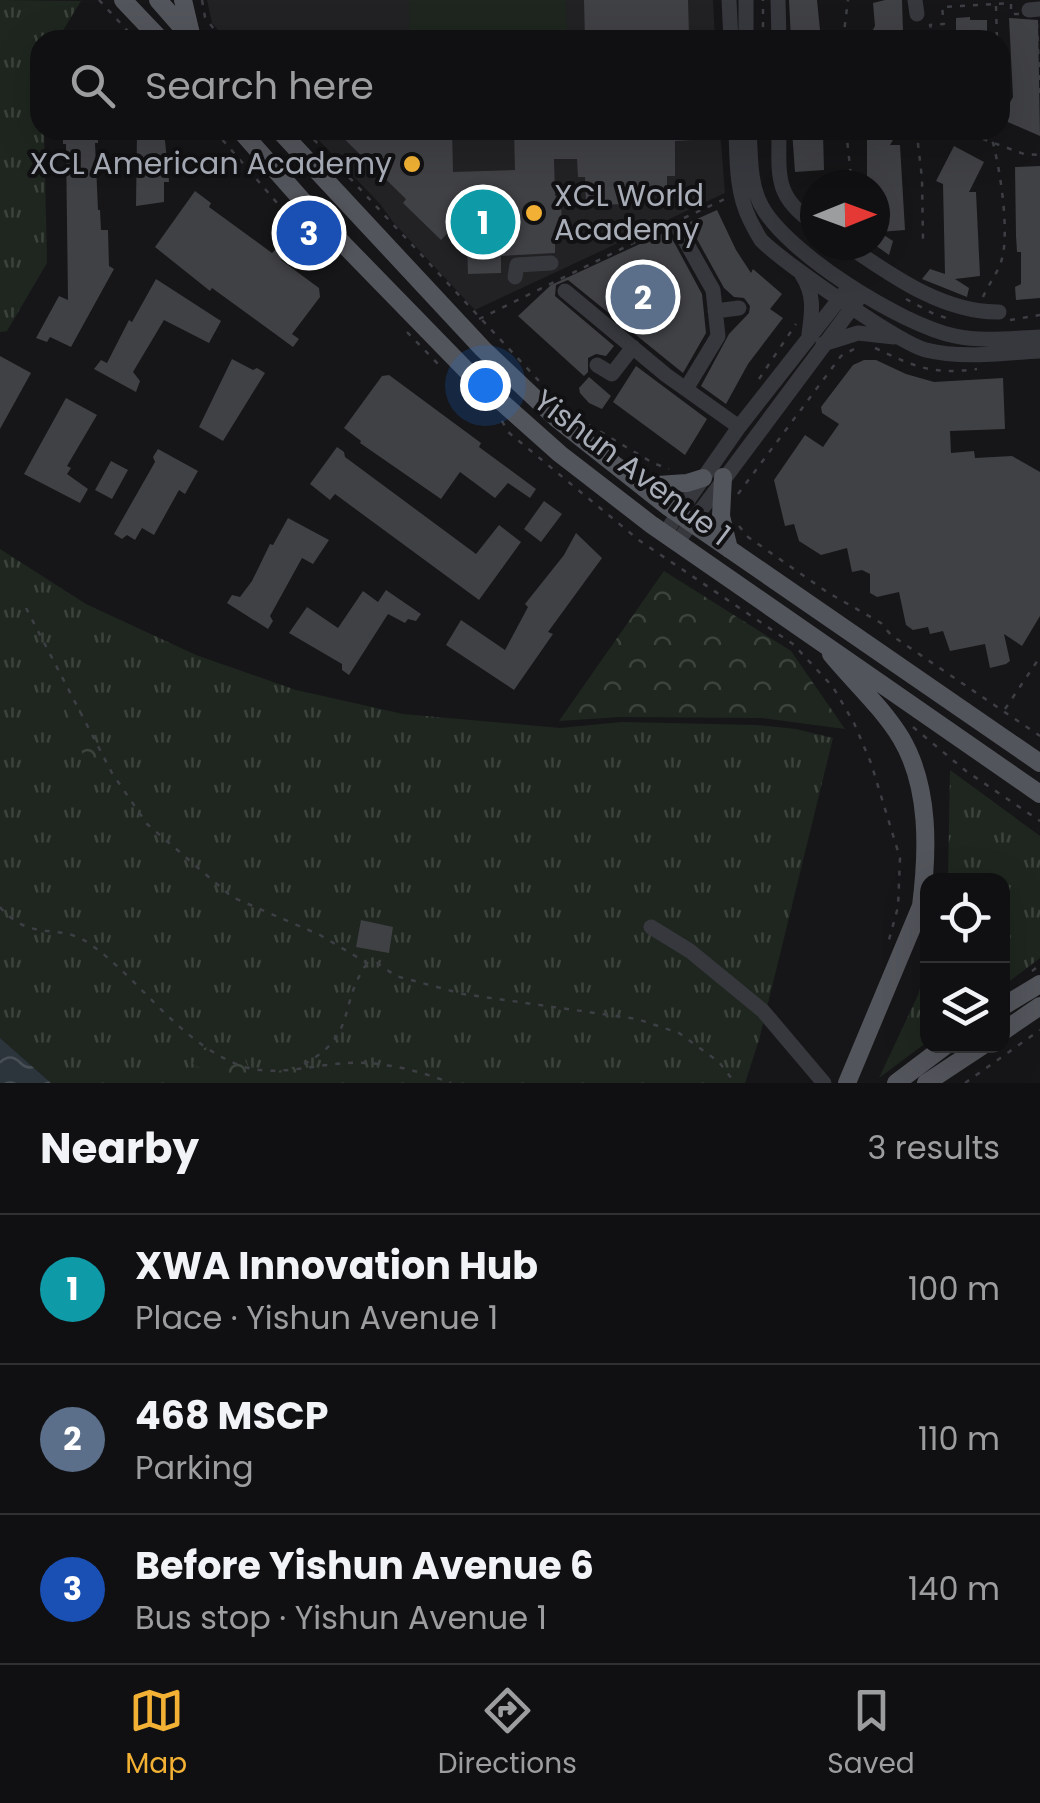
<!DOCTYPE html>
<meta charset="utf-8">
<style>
:root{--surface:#101012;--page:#19191b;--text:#f1f3f6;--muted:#9c9d9f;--line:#303032;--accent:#f2b134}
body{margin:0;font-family:Poppins,sans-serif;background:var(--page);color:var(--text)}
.controls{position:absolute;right:30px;bottom:30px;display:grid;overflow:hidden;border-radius:20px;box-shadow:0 10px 40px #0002}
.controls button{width:90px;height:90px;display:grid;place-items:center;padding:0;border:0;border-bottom:2px solid var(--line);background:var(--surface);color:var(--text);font:50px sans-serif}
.compass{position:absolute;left:800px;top:170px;width:90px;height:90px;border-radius:50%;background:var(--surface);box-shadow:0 10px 40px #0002;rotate:89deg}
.you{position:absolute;left:485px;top:385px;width:35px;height:35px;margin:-25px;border:8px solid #fff;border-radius:50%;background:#1a73e8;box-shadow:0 0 0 15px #1a73e833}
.badge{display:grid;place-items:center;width:65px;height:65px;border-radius:50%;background:var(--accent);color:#fff;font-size:32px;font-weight:700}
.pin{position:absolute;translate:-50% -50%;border:5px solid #fff;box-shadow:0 2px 10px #0006}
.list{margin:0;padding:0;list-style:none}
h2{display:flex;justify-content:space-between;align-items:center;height:130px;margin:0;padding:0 40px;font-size:42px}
h2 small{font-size:32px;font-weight:400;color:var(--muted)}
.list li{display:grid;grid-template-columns:65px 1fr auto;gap:30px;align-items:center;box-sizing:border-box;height:150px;padding:0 40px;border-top:2px solid var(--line)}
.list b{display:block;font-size:38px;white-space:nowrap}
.list p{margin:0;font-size:32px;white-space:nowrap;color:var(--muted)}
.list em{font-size:32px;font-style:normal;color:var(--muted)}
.icon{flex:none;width:55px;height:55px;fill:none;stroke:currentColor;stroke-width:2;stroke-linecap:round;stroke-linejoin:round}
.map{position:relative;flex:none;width:1040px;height:1083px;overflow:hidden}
.search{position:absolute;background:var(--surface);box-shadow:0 10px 40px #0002;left:30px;right:30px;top:30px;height:110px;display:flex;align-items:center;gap:25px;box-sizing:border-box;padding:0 35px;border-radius:30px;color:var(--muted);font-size:38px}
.sheet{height:580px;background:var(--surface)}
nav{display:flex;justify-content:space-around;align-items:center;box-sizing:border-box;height:140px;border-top:2px solid var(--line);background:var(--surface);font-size:28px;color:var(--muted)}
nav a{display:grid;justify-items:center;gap:5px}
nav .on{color:var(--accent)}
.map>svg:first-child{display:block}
.built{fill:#222225}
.grass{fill:url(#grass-tufts)}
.forest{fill:url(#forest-crowns)}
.garden{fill:#1e261f}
.water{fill:url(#water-waves)}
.building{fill:#404145}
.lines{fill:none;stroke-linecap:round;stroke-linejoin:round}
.path{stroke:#3d3f44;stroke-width:2.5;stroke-dasharray:5 8;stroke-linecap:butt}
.minor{stroke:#37383d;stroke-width:15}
.major{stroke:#53555c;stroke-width:18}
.poi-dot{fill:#f2b134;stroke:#111113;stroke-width:4}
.labels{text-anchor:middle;stroke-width:8;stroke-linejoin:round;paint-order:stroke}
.poi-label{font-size:30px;fill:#a8adb8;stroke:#111113;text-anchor:end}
.street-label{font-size:30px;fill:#a8adb8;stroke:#111113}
</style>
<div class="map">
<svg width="1040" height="1083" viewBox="0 0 1040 1083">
<defs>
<pattern id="grass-tufts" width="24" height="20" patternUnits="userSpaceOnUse" patternTransform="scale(2.5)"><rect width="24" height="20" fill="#1e261f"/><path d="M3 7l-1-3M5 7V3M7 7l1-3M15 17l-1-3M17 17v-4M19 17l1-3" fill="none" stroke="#3c433d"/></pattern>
<pattern id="forest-crowns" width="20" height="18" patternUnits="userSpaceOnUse" patternTransform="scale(2.5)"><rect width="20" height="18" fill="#1e261f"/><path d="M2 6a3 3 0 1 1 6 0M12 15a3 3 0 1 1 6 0" fill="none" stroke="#3c433d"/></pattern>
<pattern id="water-waves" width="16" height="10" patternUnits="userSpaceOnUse" patternTransform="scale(2.5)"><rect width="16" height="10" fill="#2c353c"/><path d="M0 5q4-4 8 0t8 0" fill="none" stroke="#485056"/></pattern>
</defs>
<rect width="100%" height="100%" fill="#161618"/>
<path class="built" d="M207,0h506l2,40h-488l-15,-17z
M309,130h411l5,63 -250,117 -82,-88 -13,-18z"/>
<path class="grass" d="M0,0l81,1 -24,39h-17v90h4l3,133 -40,68 -7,1z
M0,549l86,55 110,51 100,35 107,24 157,14 62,-6 134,3 40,4 37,9 -74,302 -14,43h-694l-51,-45z
M950,770l90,66v122l-37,28 -1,-105 -54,-1z
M927,964v78l-48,36 39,-83z"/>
<path class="forest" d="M664,571l127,80 54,78 -83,-11 -142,-1 -61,4z
M75,702l34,65 -20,4 -25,-66z
M212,1045l18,13 5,-3 10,5 6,13 12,2 34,-9 2,11 -8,6h-69l-29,-19 4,-13z"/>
<path class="garden" d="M409,0h157l1,40h-157z"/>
<path class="water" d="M0,1038l51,45h-51z"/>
<path class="building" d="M584,0h104l1,35h-10v5h-94z
M789,0h28l4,40h-30z
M885,0h17l1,32 -12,2 -3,6h-21l8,-14 -2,-23z
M970,17v3h17v20l-31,-1v-21z
M1009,18l29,2 2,116 -39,-17 12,-22z
M63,130h35v13h-3l3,67h2l1,20h7l1,36 5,3 -43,78 -21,-10 -3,5 -11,-4 23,-42 9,4 -2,-156h-3z
M137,130h27l5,52h-5v20l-28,4z
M335,130h117l1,42 62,-2 -1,-40h179v10l-18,1v35h-8v14l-35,1v13l-46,1 -1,-28h-7l-1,-18h-23l1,37h6l1,44h-7v13l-54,3v17l-33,1 -2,-60 -25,26 -38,-37 3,-4z
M792,130l31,3 1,37 -29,2z
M850,130h49l-9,15h10l5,85 -26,2 14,9 -4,14 -14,-10v-60l-8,-4v-43z
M954,146l30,16 -15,30h7l4,84 -25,3 14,9 -2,9 -45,-18 8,-10 15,5 -2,-90 -7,-3z
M1040,166v132l-24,2 -1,-13 6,-3v-32h-4l-1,-16 -1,-69z
M195,191l16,12 -2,4 63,46 3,-3 8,6 -2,4 38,28 1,9 -28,37 7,5 -6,8 -81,-59 -2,3 -55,-44z
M717,210l19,40 15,23 2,-4 29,25 -12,15 13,9 -35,46 -22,40 -25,-18 28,-52 20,-21 1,-7 -6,-8 -10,-1 -10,-9 -36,-65z
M668,231l34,63 4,39 -23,40 -115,-93 -12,5 -1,11 59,50 -8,10 -10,-2 -8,4v14l-4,4 -66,-60 33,-31z
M156,279l65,42 -12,22 -45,-23 -31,52 7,9 -4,11 -42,-23 7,-9 6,3 22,-43 3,2z
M0,356l31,17 -31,56z
M232,359l21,11 4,-2 8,5 -42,68 -24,-14z
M864,360h12l30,14 28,8 69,-4 2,51 -55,2 1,22 23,-2 1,7 37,-2 28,16v144l-18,30 -18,-12 6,27 -4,3 -16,4 -5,-24 -35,7 -7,-20 -13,3 -2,-7 -15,3 -7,-5 -7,-33 -22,5 -7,-4v-19l-8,-4 -10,2 -5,-24 -26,7 -22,-14 -5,-17 -9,2 -11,-46 31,-45 18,12 16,-23 -17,-11 -1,-6 32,-42z
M636,366l71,53 -22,36 -72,-53z
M389,375l92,68 -2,4 57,42 -6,9 -22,-15 -13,15 -35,-26 -19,27 -81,-56 1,-2 -17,-13 38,-52z
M589,377l22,19 -9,13 -13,-6 -9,-10 -1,-5z
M66,398l31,17 -30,51 4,2 -4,6 21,15 -8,14 -56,-29z
M337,447l7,5 1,5 131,97 23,-29 22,17 -42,58 -144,-106 -5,6 -20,-16z
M158,449l40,22 -13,23 -6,-4 -25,45 -12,-7 -7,12 -8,-5 -5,4 -8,-5 41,-72 -2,-5z
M111,461l17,9 -16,29 -17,-9z
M544,501l18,13 -21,28 -17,-13z
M288,518l41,22 -16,24 -11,-6 -32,58 3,5 -5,8 -41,-26 5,-8 8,2 12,-16 18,-37 3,1z
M576,533l26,25 -54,74 5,2 -39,56 -68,-45 15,-25 44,30 23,-43 -3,-3 39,-49z
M386,590l35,24 -5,7 -8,-2 -3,4 -17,-9 -39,61 -7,-5v-6l-53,-31 18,-26 31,21 25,-37 15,11z
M361,920l32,7 -4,26 -33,-6z"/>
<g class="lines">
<path class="path" d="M99,0l37,40
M202,0l3,17 17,23
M996,6l1,34
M1037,23l3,74
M763,40v-40
M843,40l5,-40
M935,40l-5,-15 14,-1 -2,-17 69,-4v11h8
M214,130l64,74 20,14
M305,130l234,251
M846,130l6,55
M920,130l-2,14 4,34 1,62
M958,130l66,24 16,1
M684,218l43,-20
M983,297c5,-12 14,-23 18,-35 10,-28 -2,-105 -12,-132
M906,299l28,15 19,6
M479,319l185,-91
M1010,320l30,-5
M407,332l33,34
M875,348c40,19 57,27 102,21
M759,379l37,-55
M502,421l6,11 132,109 153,103 40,43 21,36 17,40 29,95 -2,49 -11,40
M589,425l64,38 16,6
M738,494l103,-138 13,-7
M739,526l9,11 79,55 54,31 10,12 149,101
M26,608l86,165 35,51 85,73 88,38 47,28h10l19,13 67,18 174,25 42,14 40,29 16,21
M1005,709l35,-52
M913,727l53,44 74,50
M0,907c32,37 58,14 90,37 51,36 89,98 149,121 32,13 73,0 107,-2 36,-2 71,7 105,20
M1032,971l8,-6
M304,1064c54,-29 34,-59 62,-99
M965,1083l75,-53"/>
<path class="minor" d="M729,0l2,40
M746,0v40
M778,0l1,40
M915,0l2,14
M1029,10l11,-1
M736,130c1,30 0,62 14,90 3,6 7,14 11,20 20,21 138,103 165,110 36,9 77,3 114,1
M749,130c2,25 0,52 12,75 25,48 141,120 194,131 28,6 57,2 85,1
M779,130c0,46 -5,67 36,94
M678,228l35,62 5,46 -32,53
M847,245c44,30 96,68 152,67
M802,275c13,20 10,37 7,59
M515,277l2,-12 34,-2
M565,291l101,84 73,52
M715,311l24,-3
M823,344l35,-11 36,4
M597,365l15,9 21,-27
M665,533l74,-106 106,-135
M678,541l179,-240
M651,927l39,24 73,60 61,72"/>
<path class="major" d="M123,0l38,40
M158,0l35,40
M183,0l8,34
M240,130l77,87 152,156 91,81 92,71 388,269
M279,130l204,219 74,70 110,87 373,257
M723,477l-2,39 8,33
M643,486l44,-3 16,-5
M831,654c23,28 51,53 70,84 29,49 27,113 20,168l-74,177
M1002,1007l38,-23
M1002,1032l38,-26
M896,1083l49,-37
M926,1083l56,-37"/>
</g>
<g class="poi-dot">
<circle cx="412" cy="164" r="10"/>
<circle cx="534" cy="213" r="10"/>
</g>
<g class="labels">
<g class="poi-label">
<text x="392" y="174">XCL American Academy</text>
<text x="554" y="206" text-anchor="start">XCL World<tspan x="554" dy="34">Academy</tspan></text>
</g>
<g class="street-label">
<text transform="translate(632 468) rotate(37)" y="10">Yishun Avenue 1</text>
</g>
</g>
</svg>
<div class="controls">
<button><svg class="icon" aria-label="locate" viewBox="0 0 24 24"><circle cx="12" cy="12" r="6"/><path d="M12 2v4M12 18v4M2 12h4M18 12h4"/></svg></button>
<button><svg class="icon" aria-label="layers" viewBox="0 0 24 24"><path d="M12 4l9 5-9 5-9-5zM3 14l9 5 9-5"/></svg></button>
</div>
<svg class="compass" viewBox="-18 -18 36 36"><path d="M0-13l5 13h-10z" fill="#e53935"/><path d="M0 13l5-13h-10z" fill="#9c9d9f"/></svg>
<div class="you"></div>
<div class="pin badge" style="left:483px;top:222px;background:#0f9aa8">1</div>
<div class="pin badge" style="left:643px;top:297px;background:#5c6f8a">2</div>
<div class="pin badge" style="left:309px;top:233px;background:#1a4fb4">3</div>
<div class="search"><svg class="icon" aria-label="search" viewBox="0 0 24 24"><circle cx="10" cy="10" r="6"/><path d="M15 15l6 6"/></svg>Search here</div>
</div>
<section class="sheet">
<h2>Nearby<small>3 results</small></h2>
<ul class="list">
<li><span class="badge" style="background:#0f9aa8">1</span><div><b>XWA Innovation Hub</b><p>Place · Yishun Avenue 1</p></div><em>100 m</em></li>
<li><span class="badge" style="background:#5c6f8a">2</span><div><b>468 MSCP</b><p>Parking</p></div><em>110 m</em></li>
<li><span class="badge" style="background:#1a4fb4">3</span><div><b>Before Yishun Avenue 6</b><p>Bus stop · Yishun Avenue 1</p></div><em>140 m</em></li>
</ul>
</section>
<nav>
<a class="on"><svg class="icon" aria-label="map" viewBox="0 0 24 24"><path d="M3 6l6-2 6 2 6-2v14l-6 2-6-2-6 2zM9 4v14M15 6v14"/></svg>Map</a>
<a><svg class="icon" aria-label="directions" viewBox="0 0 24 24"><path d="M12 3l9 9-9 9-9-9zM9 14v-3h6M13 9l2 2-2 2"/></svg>Directions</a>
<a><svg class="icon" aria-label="saved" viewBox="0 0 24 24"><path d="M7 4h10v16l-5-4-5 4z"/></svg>Saved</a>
</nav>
